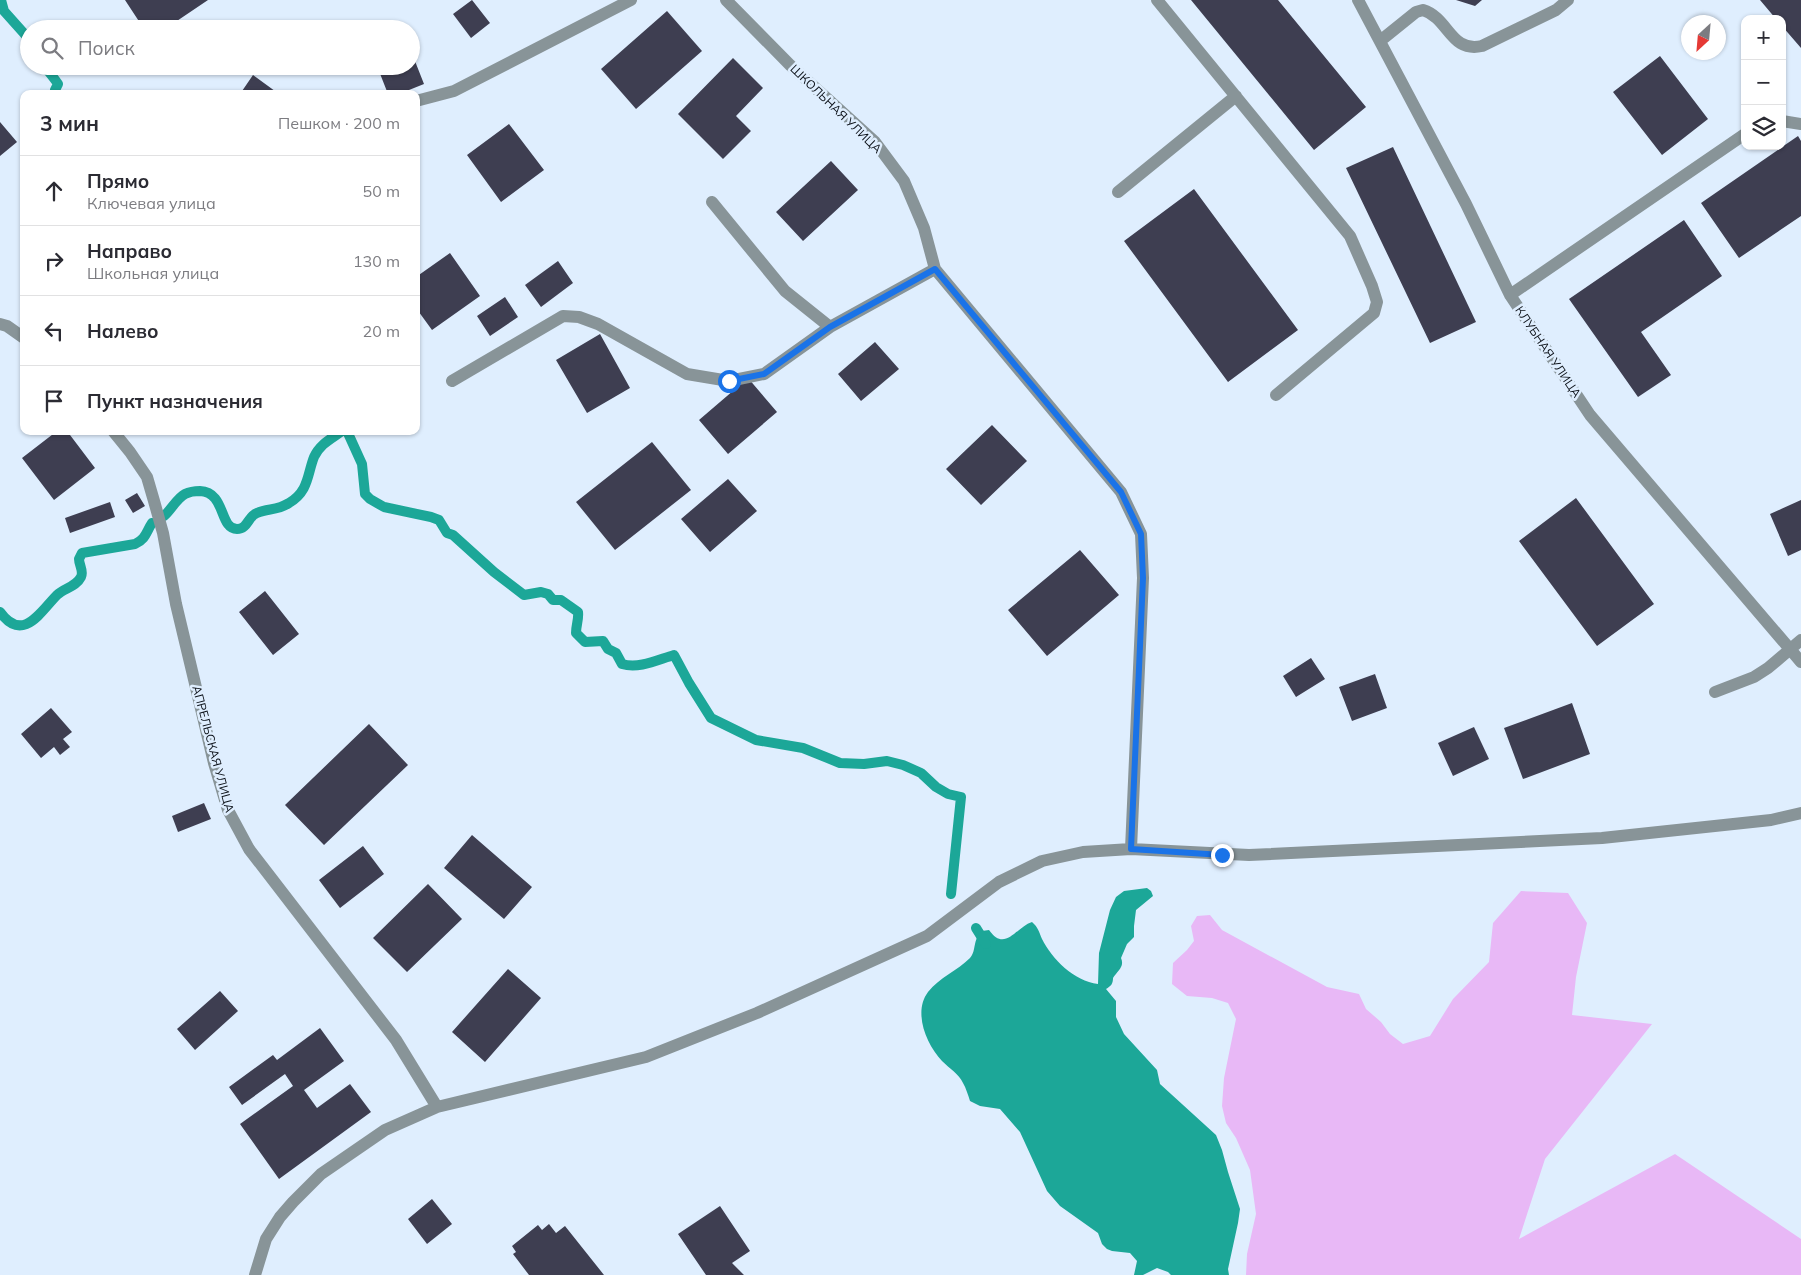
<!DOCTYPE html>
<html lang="ru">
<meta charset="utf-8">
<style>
:root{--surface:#fff;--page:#f7f7f7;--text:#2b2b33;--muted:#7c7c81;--line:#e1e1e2}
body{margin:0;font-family:Mulish,sans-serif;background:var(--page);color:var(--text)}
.controls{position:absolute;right:15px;top:15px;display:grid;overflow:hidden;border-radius:10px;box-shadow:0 1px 4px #0004}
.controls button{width:45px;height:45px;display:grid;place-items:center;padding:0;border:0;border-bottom:1px solid var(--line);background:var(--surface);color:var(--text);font:25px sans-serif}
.compass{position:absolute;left:1681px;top:15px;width:45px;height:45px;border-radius:50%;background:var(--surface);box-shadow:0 1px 4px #0004;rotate:206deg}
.stop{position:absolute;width:15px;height:15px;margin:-11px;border:4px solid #1a73e8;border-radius:50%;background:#fff}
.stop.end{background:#1a73e8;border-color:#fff;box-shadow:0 1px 5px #0008}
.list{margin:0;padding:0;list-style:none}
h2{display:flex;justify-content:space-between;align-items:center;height:65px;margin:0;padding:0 20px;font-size:21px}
h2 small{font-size:16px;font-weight:400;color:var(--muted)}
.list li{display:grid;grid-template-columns:32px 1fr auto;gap:15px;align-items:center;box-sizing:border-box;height:70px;padding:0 20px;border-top:1px solid var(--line)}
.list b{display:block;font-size:19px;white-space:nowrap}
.list p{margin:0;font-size:16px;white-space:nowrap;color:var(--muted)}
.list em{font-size:16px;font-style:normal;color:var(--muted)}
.icon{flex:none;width:28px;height:28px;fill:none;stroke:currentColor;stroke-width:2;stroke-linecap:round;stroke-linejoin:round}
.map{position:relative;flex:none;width:1801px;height:1275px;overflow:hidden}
.search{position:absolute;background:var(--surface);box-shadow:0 1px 4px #0004;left:20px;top:20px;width:400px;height:55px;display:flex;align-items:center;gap:12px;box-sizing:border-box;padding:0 18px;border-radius:28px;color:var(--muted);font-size:19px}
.panel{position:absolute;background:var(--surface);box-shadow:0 1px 4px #0004;left:20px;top:90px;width:400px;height:345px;border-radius:10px}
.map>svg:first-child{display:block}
.green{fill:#e8b8f6}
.water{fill:#1ca798}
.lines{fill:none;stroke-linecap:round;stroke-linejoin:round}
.stream{stroke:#1ca798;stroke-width:10}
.building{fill:#3e3e51}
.minor{stroke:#889498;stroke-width:12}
.route{stroke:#1a73e8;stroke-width:6}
.labels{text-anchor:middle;stroke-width:5;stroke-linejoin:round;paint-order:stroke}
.street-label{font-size:12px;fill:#090e15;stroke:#dfeefe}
</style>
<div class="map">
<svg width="1801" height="1275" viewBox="0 0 1801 1275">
<rect width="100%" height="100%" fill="#dfeefe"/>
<path class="green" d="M1521,891l47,2 19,30 -11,54 -4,38 80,9 -107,135 -26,80 156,-85 126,85v36h-555l1,-21 9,-40 -6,-44 -14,-32 -10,-15 -4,-17 2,-28 12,-59 -8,-16 -16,-5 -25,-2 -15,-12 1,-21 14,-13 7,-9 -3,-15 6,-10 13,-1 12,15 105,57 32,7 7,15 15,13 9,12 13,10 27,-8 23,-37 36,-37 4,-39z"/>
<path class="water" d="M1147,888l4,3 2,5 -17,14 -2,16v11l-7,7 -6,14c4,9 -4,13 -8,20 0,6 -2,8 -7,11l10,12v16l8,17 33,36 3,14 56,51 6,15 6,22 12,37 -2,14 -10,46 1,6h-58l-3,-3 -11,-4 -14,7h-9l3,-14 -7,-8 -18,-2 -5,-2 -5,-5 -4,-11 -38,-27 -13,-15 -27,-59 -20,-23 -20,-3 -10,-5c-2,-6 -4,-13 -7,-18 -4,-9 -14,-15 -21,-22 -16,-17 -29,-49 -14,-69 12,-15 29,-21 42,-34 7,-8 2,-18 12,-27l7,-1c16,23 27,-3 43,-8 6,5 7,10 10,17 10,20 32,42 56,45l1,-31 11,-43 6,-13 8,-6z"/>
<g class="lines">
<path class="stream" d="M1,0l3,11 25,28
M44,66c2,2 13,16 14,18l-3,6 2,4
M347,431l15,33 3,30 5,5 14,8 47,10 8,3 8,13 6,2 41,37 30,23 17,-3 7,2 5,6h8l17,12c1,7 -2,13 -2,21l9,9 18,-1 5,8 8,4 6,11c17,5 35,-4 52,-9l15,28 22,35 45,22 47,8 37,15 24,1 23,-3 16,4 18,8 15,14 12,7 13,3 -10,97
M164,516c7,-6 13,-18 21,-22 4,-2 10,-3 15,-3 26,1 19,38 37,38 11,0 11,-13 20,-16 11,-5 20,-2 32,-10 20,-12 18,-28 25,-46 6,-13 17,-18 28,-26
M0,612c23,32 41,-1 57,-17 7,-7 19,-8 24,-18 3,-6 -2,-12 -2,-18l3,-6 53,-9c11,-5 11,-12 17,-21
M976,928l10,16"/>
</g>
<path class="building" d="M125,0h83l-43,29h-21z
M472,0l18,23 -19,15 -18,-24z
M1191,0h87l88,107 -52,43z
M1456,0h26l-7,6z
M1760,0h41v48l-19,-22v-7h-6z
M667,11l35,40 -66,58 -35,-40z
M411,51l13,33 -25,10h-11l-11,-28h34z
M1660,56l48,63 -46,36 -49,-63z
M733,58l30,30 -27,28 15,15 -28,28 -45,-45z
M253,75l26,19h-39z
M0,122l17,20 -17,14z
M509,124l35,46 -43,32 -34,-47z
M1798,136l3,5v75l-62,42 -38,-55z
M1393,147l83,175 -46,21 -84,-175z
M831,161l27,29 -55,51 -27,-29z
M1194,189l104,141 -70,52 -104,-141z
M1684,220l38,56 -81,56 30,43 -33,22 -69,-98z
M450,253l30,43 -48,34 -16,-22v-31z
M558,261l15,22 -32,24 -16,-22z
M505,297l13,20 -28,19 -13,-20z
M600,334l30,54 -43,25 -31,-53z
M875,342l24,27 -38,32 -23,-27z
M748,378l29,34 -49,42 -29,-34z
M992,425l35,36 -46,44 -35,-36z
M57,431h10l28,37 -41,32 -32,-42z
M652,442l39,48 -76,60 -39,-48z
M728,479l29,32 -47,41 -29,-33z
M137,493l8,13 -12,7 -8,-13z
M1576,498l78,106 -57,42 -78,-105z
M1801,500v50l-13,6 -18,-42z
M110,502l5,15 -45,16 -5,-15z
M1080,550l39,45 -72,61 -39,-46z
M265,591l34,43 -26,21 -34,-43z
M1311,658l14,21 -29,18 -13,-21z
M1375,674l12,34 -35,13 -13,-34z
M1572,703l18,51 -67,25 -19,-51z
M51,708l21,24 -9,7 7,8 -10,8 -6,-8 -13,11 -20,-24z
M369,724l39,41 -84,80 -39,-40z
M1474,727l15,32 -36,17 -15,-33z
M204,803l7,16 -33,13 -6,-16z
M472,835l60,52 -28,32 -60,-51z
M363,846l21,28 -44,34 -21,-28z
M428,884l34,35 -55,53 -34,-34z
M508,969l33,29 -56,64 -33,-30z
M220,991l18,20 -43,39 -18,-21z
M320,1028l24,33 -40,29 13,18 33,-24 21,28 -92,67 -39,-55 53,-38 -8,-12 -43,31 -13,-18 44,-32 4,5z
M432,1199l20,25 -25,20 -19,-25z
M720,1206l30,45 -18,12 12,12h-38l-28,-41z
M549,1224l7,9 9,-7 39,49h-75l-16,-21 3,-2 -4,-6 26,-21 4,5z"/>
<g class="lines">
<path class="minor" d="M726,0l64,65 85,77 29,39 20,47 11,41 186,223 20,42 2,44 -12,271
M1157,0l193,236 22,50 5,16 -3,11 -98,82
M1358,0l108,204 44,91 80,120 211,247
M1380,41l36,-29 7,-2c26,8 27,43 59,36l74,-36 12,-10
M416,101l38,-10 177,-91
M1782,121l19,3
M1118,192l118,-96
M712,202l73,89 45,36
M1510,295l235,-161
M0,324l7,2 17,12
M452,381l111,-65 16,1 19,7 89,50 42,7 35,-7 66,-47 105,-58
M113,431l17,21 17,25 7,24 9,32 13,71 38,159 14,47 21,39 147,191 41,67
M1715,692l39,-15 14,-9 33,-28
M255,1275l11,-36 14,-22 13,-15 28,-28 64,-44 52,-23 209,-50 111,-44 170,-77 72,-54 43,-21 41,-9 48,-3 118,6 353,-17 169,-18 30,-7"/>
</g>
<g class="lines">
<path class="route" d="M729,381l35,-7 66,-47 105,-58 186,223 20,42 2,44 -12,271 91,6"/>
</g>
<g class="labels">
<g class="street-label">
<text transform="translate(836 109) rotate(44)" y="4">ШКОЛЬНАЯ УЛИЦА</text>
<text transform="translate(1548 352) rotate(56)" y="4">КЛУБНАЯ УЛИЦА</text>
<text transform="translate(213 749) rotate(75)" y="4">АПРЕЛЬСКАЯ УЛИЦА</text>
</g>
</g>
</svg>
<div class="controls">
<button>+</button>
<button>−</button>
<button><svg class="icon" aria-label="layers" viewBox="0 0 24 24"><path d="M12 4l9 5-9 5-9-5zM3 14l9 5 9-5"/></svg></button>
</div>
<svg class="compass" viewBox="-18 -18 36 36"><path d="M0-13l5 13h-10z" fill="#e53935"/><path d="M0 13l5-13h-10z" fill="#7c7c81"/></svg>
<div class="stop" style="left:729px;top:381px"></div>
<div class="stop end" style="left:1222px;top:855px"></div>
<div class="search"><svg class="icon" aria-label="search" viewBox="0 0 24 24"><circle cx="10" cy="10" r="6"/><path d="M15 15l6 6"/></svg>Поиск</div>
<section class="panel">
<h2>3 мин<small>Пешком · 200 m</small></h2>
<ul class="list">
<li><svg class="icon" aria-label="ahead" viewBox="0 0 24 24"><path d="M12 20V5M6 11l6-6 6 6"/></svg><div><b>Прямо</b><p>Ключевая улица</p></div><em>50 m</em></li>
<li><svg class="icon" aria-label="right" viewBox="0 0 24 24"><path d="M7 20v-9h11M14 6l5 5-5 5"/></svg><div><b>Направо</b><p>Школьная улица</p></div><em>130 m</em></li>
<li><svg class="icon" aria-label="left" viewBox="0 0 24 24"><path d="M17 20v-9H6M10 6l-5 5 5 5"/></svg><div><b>Налево</b></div><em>20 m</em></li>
<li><svg class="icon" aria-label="arrive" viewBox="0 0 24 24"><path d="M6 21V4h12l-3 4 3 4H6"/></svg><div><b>Пункт назначения</b></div></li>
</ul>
</section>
</div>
